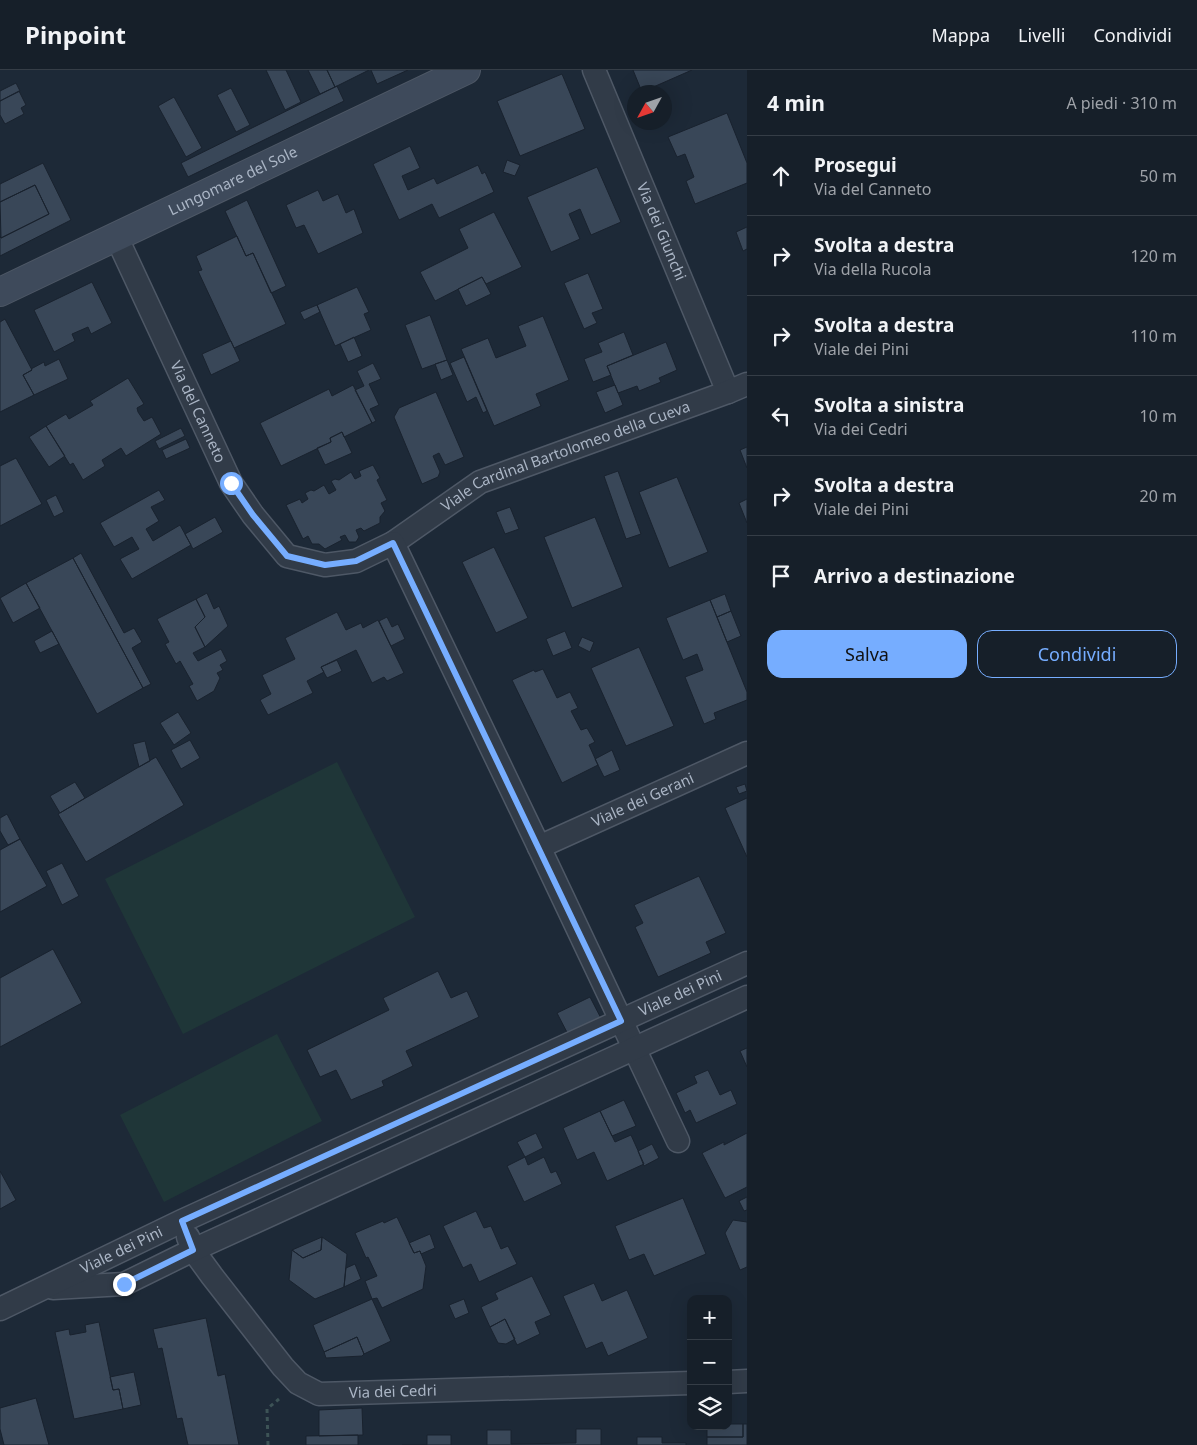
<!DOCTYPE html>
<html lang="it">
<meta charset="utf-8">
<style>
:root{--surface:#161f29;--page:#1f2731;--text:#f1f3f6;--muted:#9ea2a8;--line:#353d46;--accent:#76adff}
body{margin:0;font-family:"Noto Sans",sans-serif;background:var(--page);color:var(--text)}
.controls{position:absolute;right:15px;bottom:15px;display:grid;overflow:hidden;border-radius:10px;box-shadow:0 5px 20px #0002}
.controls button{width:45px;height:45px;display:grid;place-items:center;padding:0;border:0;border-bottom:1px solid var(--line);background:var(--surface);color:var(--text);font:25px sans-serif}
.compass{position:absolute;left:627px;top:15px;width:45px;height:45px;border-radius:50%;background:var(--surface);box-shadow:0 5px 20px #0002;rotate:230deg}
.stop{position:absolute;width:15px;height:15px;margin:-11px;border:4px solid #76adff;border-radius:50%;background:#fff}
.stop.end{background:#76adff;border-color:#fff;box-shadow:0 1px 5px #0008}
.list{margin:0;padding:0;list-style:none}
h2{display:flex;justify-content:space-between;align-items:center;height:65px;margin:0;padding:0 20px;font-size:21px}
h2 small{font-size:16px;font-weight:400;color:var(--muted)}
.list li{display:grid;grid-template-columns:32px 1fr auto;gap:15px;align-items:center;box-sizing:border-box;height:80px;padding:0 20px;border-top:1px solid var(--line)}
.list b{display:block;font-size:19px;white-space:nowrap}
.list p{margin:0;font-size:16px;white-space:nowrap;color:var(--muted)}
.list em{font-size:16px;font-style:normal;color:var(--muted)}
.actions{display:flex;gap:10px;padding:15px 20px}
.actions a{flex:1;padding:11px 0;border:1px solid var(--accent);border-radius:15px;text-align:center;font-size:18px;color:var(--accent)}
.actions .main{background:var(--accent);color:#111}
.icon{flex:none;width:28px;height:28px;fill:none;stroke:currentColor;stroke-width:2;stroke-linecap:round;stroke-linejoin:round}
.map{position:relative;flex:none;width:747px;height:1375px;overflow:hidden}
header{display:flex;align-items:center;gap:30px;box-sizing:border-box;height:70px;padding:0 25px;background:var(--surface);border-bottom:1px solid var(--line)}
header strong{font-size:24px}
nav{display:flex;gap:28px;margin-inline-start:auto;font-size:18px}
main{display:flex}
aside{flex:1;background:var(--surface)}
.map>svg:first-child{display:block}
.green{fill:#1f3638}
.building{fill:#394758;stroke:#19222e}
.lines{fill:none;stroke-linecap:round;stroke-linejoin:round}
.street-casing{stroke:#4e5866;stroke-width:25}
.secondary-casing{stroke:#4e5866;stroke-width:30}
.path{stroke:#3d5356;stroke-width:3;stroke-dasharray:4 4;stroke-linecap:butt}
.street{stroke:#313b48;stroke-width:22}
.secondary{stroke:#3e4a5b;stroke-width:28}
.route{stroke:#76adff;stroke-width:6}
.labels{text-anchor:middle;stroke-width:4.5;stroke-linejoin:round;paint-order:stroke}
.street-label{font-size:15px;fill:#aab5c5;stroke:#17202c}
</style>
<header>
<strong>Pinpoint</strong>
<nav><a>Mappa</a><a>Livelli</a><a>Condividi</a></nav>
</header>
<main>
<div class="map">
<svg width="747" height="1375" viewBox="0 0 747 1375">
<rect width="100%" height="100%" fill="#1d2937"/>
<path class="green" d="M337,692l78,155 -232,117 -78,-155z
M277,964l45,87 -158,81 -44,-87z"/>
<path class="building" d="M266,0h20l15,32 -16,8z
M308,0h19l8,17 -15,7z
M327,0h42l-34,17z
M371,0h37l-31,14z
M633,0h59l-50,22z
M562,4l23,55 -65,27 -23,-55z
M16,13l4,8 -20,10v-10z
M337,16l7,15 -156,76 -7,-14z
M231,18l19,37 -14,7 -19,-37z
M19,21l7,14 -5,3 3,6 -19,10 -5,-9v-14z
M174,27l28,51 -16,9 -28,-51z
M727,43l20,50v20l-52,21 -9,-23 8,-4 -9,-23 -8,3 -9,-20z
M410,76l10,22 -18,8 6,14 26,-12 3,6 41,-19 4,9 3,-2 9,20 -55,26 -7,-14 -33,16 -26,-56z
M507,90l13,5 -5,11 -12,-4z
M43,93l28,57 -71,36v-20l1,2 48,-24 -14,-29 -35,17v-18z
M597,97l24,55 -30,13 -11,-26 -11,5 11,25 -29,13 -24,-55z
M35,115l14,29 -48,24 -1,-36z
M318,120l5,11 15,-7 8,19 8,-4 9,24 -45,21 -14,-29 -8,3 -10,-23z
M247,130l39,86 -15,7 -18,-40 -7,3 -21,-45z
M494,142l28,55 -36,17 -4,-7 -47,24 -15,-29 48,-24 -9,-19z
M747,157v22l-4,2 -7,-19z
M237,166l9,20 7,-3 33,71 -52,24 -36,-77 4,-1 -6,-14z
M588,203l15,36 -11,4 5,10 -13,6 -20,-46z
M482,207l9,17 -25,12 -8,-17z
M92,212l20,41 -21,11 -3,-7 -16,7 3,7 -21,11 -20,-42z
M357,217l12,25 -5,2 7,16 -36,16 -18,-41z
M317,235l3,7 -16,8 -4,-8z
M430,245l17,45 -25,9 -17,-44z
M543,246l26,64 -33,14 5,12 -47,20 -33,-77 27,-11 8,20 30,-12 -8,-20z
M5,249l27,51 -9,5 11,20 -34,17v-90z
M624,262l9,23 -26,11 4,9 -18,7 -9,-23 18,-7 -4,-9z
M354,267l8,19 -14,6 -8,-18z
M231,271l9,20 -29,14 -9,-21z
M666,272l11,28 -18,8 2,4 -22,9 -2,-5 -19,7 -11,-27z
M464,287l23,54 -4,2 -7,-16 -9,5 -17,-39z
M59,289l9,20 -34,16 -11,-20 9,-5 -1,-1 13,-7 1,4z
M447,290l6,15 -12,5 -6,-16z
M373,293l8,16 -12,5 10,21 -9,4 6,12 -4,2 -17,-33 9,-4 -7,-15z
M128,308l16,26 -7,4 1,4 6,9 8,-4 9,17 -35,22 -5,-8 -19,12 3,6 -22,14 -10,-17 -3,2 -24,-39 20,-12 3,5 24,-14 -3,-4z
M353,315l19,38 -28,14 -2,-5 -12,6 1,4 -50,24 -21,-43 69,-34 3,7z
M615,315l8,20 -18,8 -9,-21z
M436,322l28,65 -19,8 -6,-12 -6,3 7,16 -2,5 -16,7 -28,-67 5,-9z
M46,356l19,30 -16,11 -20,-30z
M181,358l4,8 -26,13 -4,-8z
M342,362l10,21 -27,12 -8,-17 14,-6 -1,-4z
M186,369l4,9 -24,11 -4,-9z
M747,377v21l-7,-18z
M16,388l26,46 -42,22v-60z
M373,395l7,13 -3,2 10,20 -6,3 4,8 -5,6v6l-16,8 -3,-3 -5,2 3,7 -3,5h-7l-4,-7 -5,2 2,3 -17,9 -6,-5h-7l-4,-8 -5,3 -17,-34 14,-6 2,4 6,-4 -3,-6 6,-3 3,1 10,-6 5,9 7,-4 -5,-9 4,-2 4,1 12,-8 4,7 6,-3 -2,-5z
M618,401l23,63 -15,5 -22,-63z
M677,407l31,75 -39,16 -30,-76z
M159,420l6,10 -14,7 8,14 -13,8 7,12 27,-16 11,20 -59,34 -12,-20 19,-10 -7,-12 -18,10 -14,-24z
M56,425l8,17 -10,5 -8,-17z
M747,429v24l-8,-20z
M510,437l9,22 -14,5 -9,-22z
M215,447l8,15 -30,17 -8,-15z
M595,447l28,70 -51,21 -28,-71z
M494,477l34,71 -32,15 -34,-71z
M81,483l43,80 10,-5 8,14 -10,6 19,36 -8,4 -70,-130z
M73,488l70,130 -46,26 -71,-131z
M26,513l14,25 -27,15 -13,-25z
M207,523l7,16 5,-3 9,20 -23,21 -10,-20 10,-10 -9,-18z
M725,524l6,17 -14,6 -7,-17z
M196,529l9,18 -10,10 10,20 -12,6 5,8 23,-12 6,12 -7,4 3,5 -6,3 3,5 -6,13 -17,10 -8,-15 4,-2 -13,-23 -4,3 -11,-20 4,-2 -12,-23z
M710,530l37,92v8l-33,13 2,6 -12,5 -19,-47 18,-7 -6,-16 -14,6 -17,-42z
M731,541l10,25 -14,6 -10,-25z
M337,542l9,18 15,-7 2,5 15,-8 26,53 -17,8 -3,-4 -12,6 -16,-33 -35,17 3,5 -17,9 6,12 -45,22 -8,-15 11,-6 -9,-19 33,-16 -10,-21z
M387,547l5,10 6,-3 7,15 -14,7 -12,-25z
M52,561l7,13 -19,9 -6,-12z
M565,561l7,17 -19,8 -7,-17z
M582,567l12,5 -4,10 -12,-6z
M639,577l35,79 -48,20 -35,-78z
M337,590l5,11 -15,7 -6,-11z
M543,599l14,29 13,-6 8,16 -7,3 10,19 6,-2 8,14 -6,3 9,20 -36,18 -50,-103 22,-10 1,2z
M178,642l13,21 -17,12 -14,-22z
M190,670l10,18 -19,11 -10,-19z
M145,671l5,20 -11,6 -6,-23z
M612,680l8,20 -16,7 -9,-18z
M156,687l28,48 -98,57 -28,-48z
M75,712l10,16 -25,15 -10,-17z
M745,714l2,7 -8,3 -3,-7z
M747,728v59l-22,-49z
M7,744l13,25 -12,6 -8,-14v-13z
M20,769l27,47 -47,26v-62z
M62,793l17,33 -17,9 -16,-34z
M699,806l27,57 -20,9 5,11 -53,24 -23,-50 8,-4 -9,-18z
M53,879l29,54 -82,44v-69z
M438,901l13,27 16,-7 12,26 -73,34 7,15 -31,15 2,5 -33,14 -15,-30 -16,7 -13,-27 82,-40 -6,-12z
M590,927l15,29 -33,16 -15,-29z
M747,978v19l-7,-16z
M708,1000l12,25 11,-5 6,14 -41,19 -6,-13 -5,3 -9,-20 21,-10 -3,-7z
M624,1030l12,26 -24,10 -12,-25z
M600,1041l15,31 16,-7 13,29 -37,17 -13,-29 -17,8 -14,-32z
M536,1063l7,15 -18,9 -8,-15z
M747,1063v54l-22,11 -23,-45 22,-11v3z
M652,1074l7,14 -15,8 -6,-15z
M525,1087l3,8 16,-8 7,16 5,-2 6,13 -38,18 -17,-36z
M0,1101l16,29 -16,9z
M747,1127v13l-3,1 -5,-10z
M683,1128l23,56 -52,22 -10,-22 -15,6 -14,-34z
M476,1141l8,17 7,-2 10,23 7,-3 9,18 -38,18 -8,-18 -8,4 -20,-42z
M397,1147l17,36 6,-2 6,15 -3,23 -41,19 -5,-10 -5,1 -7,-18 12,-5 -9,-19 -2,1 -11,-25 28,-12 1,2z
M733,1150l14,2v45l-7,3 -15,-37z
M430,1164l5,14 -14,6 -1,-3 -6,2 -5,-10z
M322,1167l-1,13 -18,8 -11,-8z
M322,1167l25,17 -3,33 -29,12 -26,-19 3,-30 11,8 18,-8z
M355,1194l6,15 -17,8 2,-19z
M532,1206l19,39 -16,7 5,12 -23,11 -12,-26 -15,8 -9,-20 17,-8 -3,-6z
M594,1213l8,18 25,-11 21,48 -40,18 -6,-14 -16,7 -23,-53z
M372,1229l19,42 -27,13 -7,-17 -33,15 -11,-27z
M464,1229l5,14 -14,6 -6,-14z
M206,1248l12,58 7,-2 14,71h-51l-6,-27 -5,1 -15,-71 -4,1 -5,-20z
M505,1249l10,20 -9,5 -8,-1 -8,-16z
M99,1252l14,68 6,-1 4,20 -49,10 -19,-87 14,-3 1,6 16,-3 -1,-7z
M357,1267l7,17 -2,2 -36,2 -2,-6z
M134,1302l7,33 -18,4 -4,-20 -6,1 -3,-13z
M36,1328l13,47h-45l-4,-16v-21z
M362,1338l1,27 -44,1v-26z
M728,1354h15v13h-36v-11h21z
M743,1354h4v21h-40v-8h36z
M576,1359h25v16h-114v-15h24v14l65,-1z
M358,1365v10h-52v-9z
M427,1365h24v10h-49h25z
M637,1367h25v6h24v2h-49z"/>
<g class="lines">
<defs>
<g id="street">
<path id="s1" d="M594,0l134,322"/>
<path id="s2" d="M116,166l115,247 22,32 34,41 38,9 31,-4 37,-18 87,-61 248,-90 19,-8"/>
<path d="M393,473l146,304 139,294"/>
<path id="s3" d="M539,777l208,-94"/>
<path id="s4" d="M188,1167l5,13 19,26 71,91 15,16 21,11 372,-11"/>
<path d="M53,1218l71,-4 69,-34 554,-253"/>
<path id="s5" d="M0,1239l182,-88 565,-258"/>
<path d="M728,1312l19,-1"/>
</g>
<g id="secondary">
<path id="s6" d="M0,222l466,-222"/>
</g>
</defs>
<use href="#street" class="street-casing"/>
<use href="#secondary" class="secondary-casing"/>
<path class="path" d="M268,1375l-1,-36 12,-10"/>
<use href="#street" class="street"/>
<use href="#secondary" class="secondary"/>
</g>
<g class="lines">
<path class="route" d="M124,1214l69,-34 -11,-29 439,-200 -228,-478 -37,18 -31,4 -38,-9 -34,-41 -22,-32"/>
</g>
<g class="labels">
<g class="street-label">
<text dy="5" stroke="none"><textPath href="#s6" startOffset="258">Lungomare del Sole</textPath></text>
<text dy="5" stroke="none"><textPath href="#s1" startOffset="175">Via dei Giunchi</textPath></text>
<text dy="5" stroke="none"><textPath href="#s2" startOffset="194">Via del Canneto</textPath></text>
<text dy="5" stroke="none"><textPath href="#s2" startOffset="671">Viale Cardinal Bartolomeo della Cueva</textPath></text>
<text dy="5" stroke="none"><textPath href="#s3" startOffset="114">Viale dei Gerani</textPath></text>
<text dy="5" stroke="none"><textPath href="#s5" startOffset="750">Viale dei Pini</textPath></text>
<text dy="5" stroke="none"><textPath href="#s5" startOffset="135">Viale dei Pini</textPath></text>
<text dy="5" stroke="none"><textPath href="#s4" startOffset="281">Via dei Cedri</textPath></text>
</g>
</g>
</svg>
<div class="controls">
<button>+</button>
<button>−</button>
<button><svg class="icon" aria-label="layers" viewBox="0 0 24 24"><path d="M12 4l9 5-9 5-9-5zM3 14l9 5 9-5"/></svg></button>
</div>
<svg class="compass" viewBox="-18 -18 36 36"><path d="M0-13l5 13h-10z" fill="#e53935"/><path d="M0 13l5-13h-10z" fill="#9ea2a8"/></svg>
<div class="stop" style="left:231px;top:413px"></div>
<div class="stop end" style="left:124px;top:1214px"></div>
</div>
<aside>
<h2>4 min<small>A piedi · 310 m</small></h2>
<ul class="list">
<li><svg class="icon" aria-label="ahead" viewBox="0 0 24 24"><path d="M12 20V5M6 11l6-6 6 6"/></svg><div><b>Prosegui</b><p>Via del Canneto</p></div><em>50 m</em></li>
<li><svg class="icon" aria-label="right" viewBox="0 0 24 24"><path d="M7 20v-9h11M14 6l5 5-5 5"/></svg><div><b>Svolta a destra</b><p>Via della Rucola</p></div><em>120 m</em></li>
<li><svg class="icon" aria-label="right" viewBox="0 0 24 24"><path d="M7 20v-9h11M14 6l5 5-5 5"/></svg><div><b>Svolta a destra</b><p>Viale dei Pini</p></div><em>110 m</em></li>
<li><svg class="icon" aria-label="left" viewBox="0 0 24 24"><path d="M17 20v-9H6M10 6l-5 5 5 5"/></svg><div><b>Svolta a sinistra</b><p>Via dei Cedri</p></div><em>10 m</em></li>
<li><svg class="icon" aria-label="right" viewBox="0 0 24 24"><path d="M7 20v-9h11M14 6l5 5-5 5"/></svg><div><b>Svolta a destra</b><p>Viale dei Pini</p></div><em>20 m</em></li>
<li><svg class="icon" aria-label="arrive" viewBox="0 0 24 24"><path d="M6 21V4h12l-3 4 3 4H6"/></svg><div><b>Arrivo a destinazione</b></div></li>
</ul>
<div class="actions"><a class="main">Salva</a><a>Condividi</a></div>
</aside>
</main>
